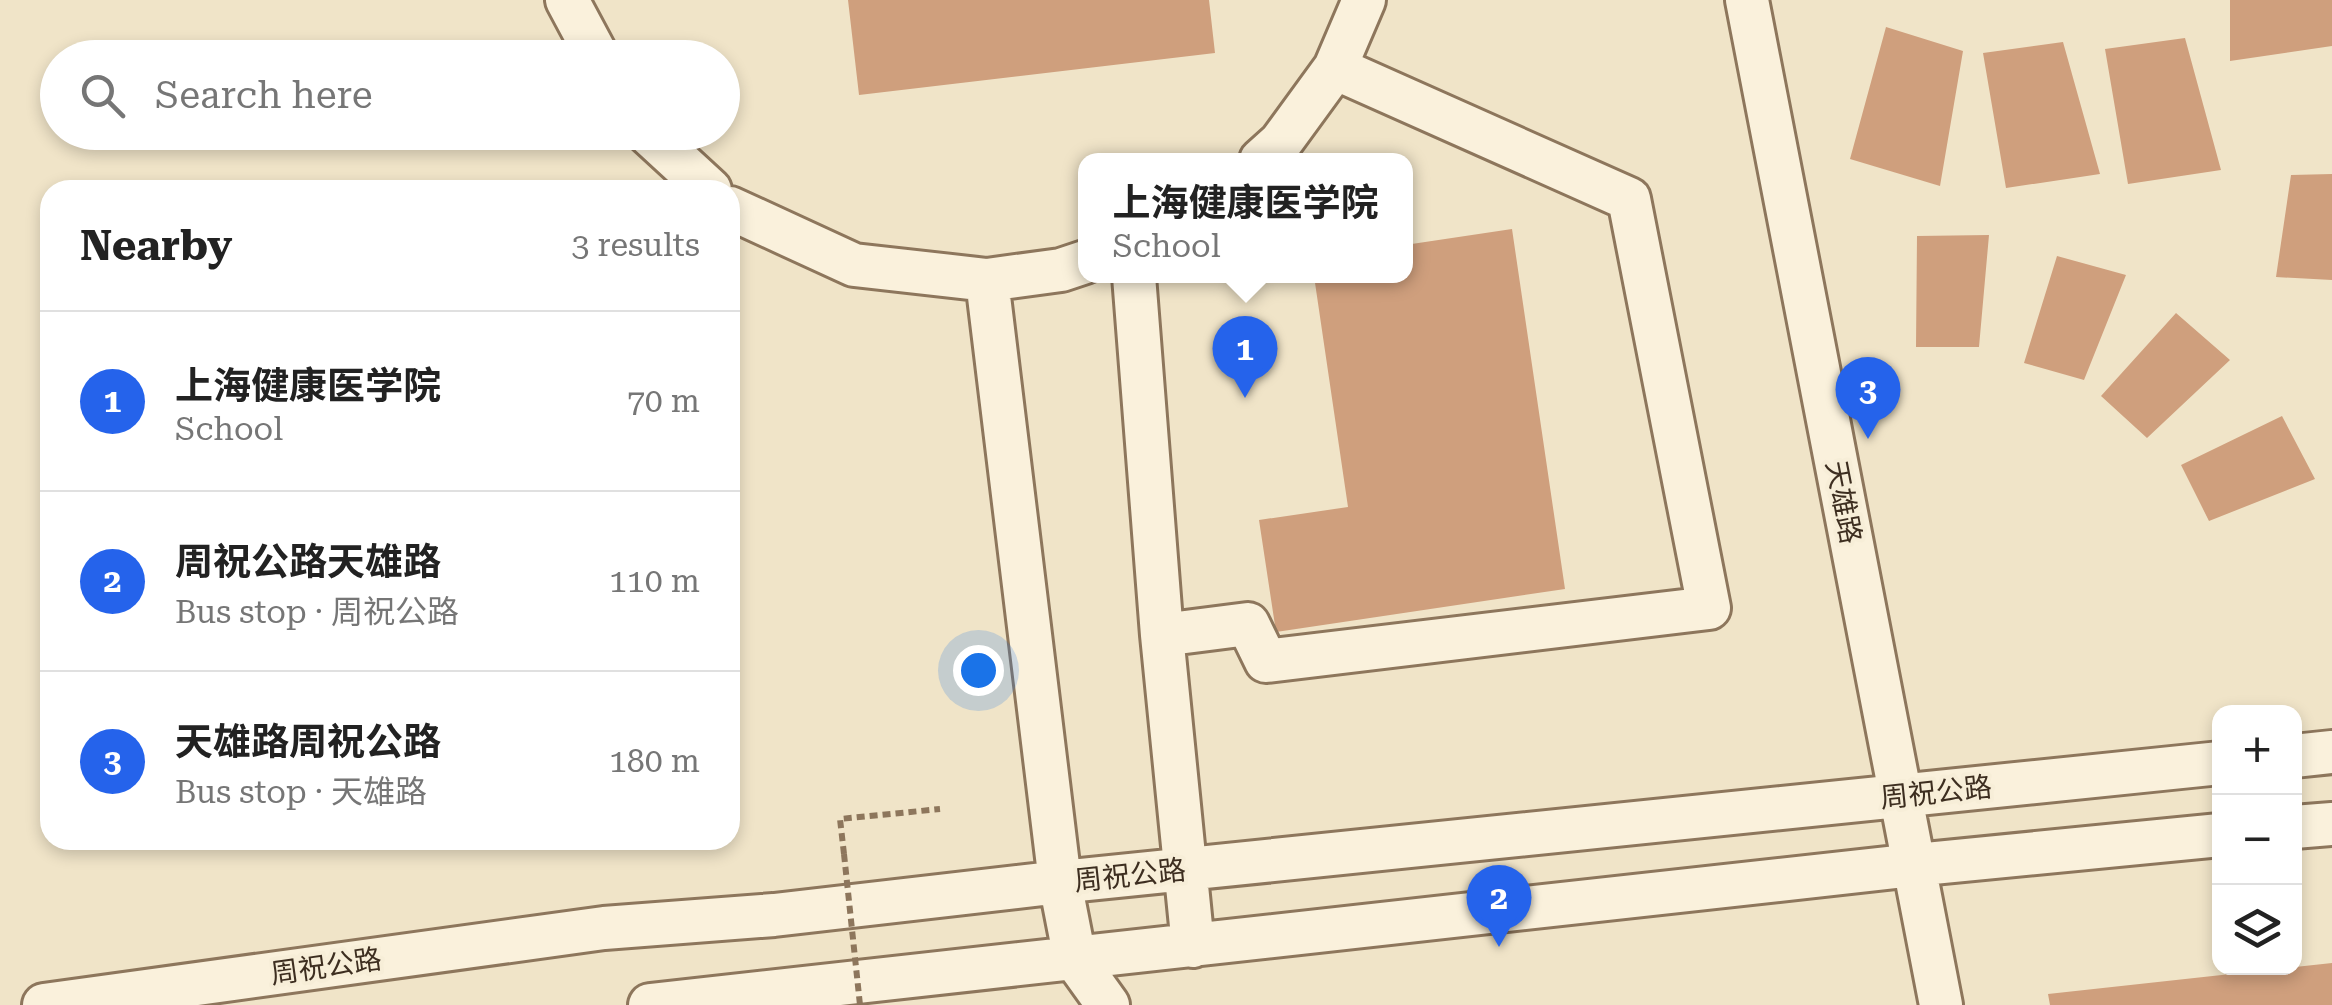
<!DOCTYPE html>
<meta charset="utf-8">
<style>
:root{--surface:#fff;--page:#f2f2f2;--text:#222;--muted:#767676;--line:#e0e0e0;--accent:#2563eb}
body{margin:0;font-family:"Roboto Serif","Noto Sans SC",serif;background:var(--page);color:var(--text)}
.controls{position:absolute;right:30px;bottom:30px;display:grid;overflow:hidden;border-radius:20px;box-shadow:0 5px 15px #0003}
.controls button{width:90px;height:90px;display:grid;place-items:center;padding:0;border:0;border-bottom:2px solid var(--line);background:var(--surface);color:var(--text);font:50px sans-serif}
.you{position:absolute;left:978px;top:670px;width:35px;height:35px;margin:-25px;border:8px solid #fff;border-radius:50%;background:#1a73e8;box-shadow:0 0 0 15px #1a73e833}
.badge{display:grid;place-items:center;width:65px;height:65px;border-radius:50%;background:var(--accent);color:#fff;font-size:32px;font-weight:700}
.pin{position:absolute;translate:-50% -82px;filter:drop-shadow(0 2px 5px #0008)}
.pin::after{content:'';position:absolute;top:52px;width:35px;height:30px;background:inherit;clip-path:polygon(0 0,100% 0,50% 100%)}
.popup{position:absolute;left:1078px;top:153px;width:335px;height:130px;box-sizing:border-box;display:grid;place-content:center;border-radius:20px;background:var(--surface);filter:drop-shadow(0 2px 8px #0005);font-size:32px;white-space:nowrap;color:var(--muted)}
.popup b{font-size:38px;color:var(--text)}
.popup::after{content:'';position:absolute;left:50%;top:100%;margin-left:-20px;border:20px solid transparent;border-top-color:var(--surface)}
.list{margin:0;padding:0;list-style:none}
h2{display:flex;justify-content:space-between;align-items:center;height:130px;margin:0;padding:0 40px;font-size:42px}
h2 small{font-size:32px;font-weight:400;color:var(--muted)}
.list li{display:grid;grid-template-columns:65px 1fr auto;gap:30px;align-items:center;box-sizing:border-box;height:180px;padding:0 40px;border-top:2px solid var(--line)}
.list b{display:block;font-size:38px;white-space:nowrap}
.list p{margin:0;font-size:32px;white-space:nowrap;color:var(--muted)}
.list em{font-size:32px;font-style:normal;color:var(--muted)}
.icon{flex:none;width:55px;height:55px;fill:none;stroke:currentColor;stroke-width:2;stroke-linecap:round;stroke-linejoin:round}
.map{position:relative;flex:none;width:2332px;height:1005px;overflow:hidden}
.search{position:absolute;background:var(--surface);box-shadow:0 5px 15px #0003;left:40px;top:40px;width:700px;height:110px;display:flex;align-items:center;gap:25px;box-sizing:border-box;padding:0 35px;border-radius:55px;color:var(--muted);font-size:38px}
.panel{position:absolute;background:var(--surface);box-shadow:0 5px 15px #0003;left:40px;top:180px;width:700px;height:670px;border-radius:30px}
.map>svg:first-child{display:block}
.building{fill:#cf9f7d}
.lines{fill:none;stroke-linecap:round;stroke-linejoin:round}
.minor-casing{stroke:#8d765c;stroke-width:48}
.path{stroke:#8d765c;stroke-width:6;stroke-dasharray:8 5;stroke-linecap:butt}
.minor{stroke:#faf1dc;stroke-width:42}
.path-bridge{stroke:#8d765c;stroke-width:6;stroke-dasharray:8 5;stroke-linecap:butt}
.labels{text-anchor:middle;stroke-width:8;stroke-linejoin:round;paint-order:stroke}
.street-label{font-size:28px;fill:#3d2e20;stroke:#f7eed8}
</style>
<div class="map">
<svg width="2332" height="1005" viewBox="0 0 2332 1005">
<rect width="100%" height="100%" fill="#f0e4c8"/>
<path class="building" d="M848,0h361l6,53 -356,42z
M2230,0h102v46l-102,15z
M1886,27l77,24 -23,135 -90,-27z
M2185,38l36,132 -93,14 -23,-135z
M2063,42l37,132 -94,14 -23,-135z
M2332,174v106l-56,-3 15,-102z
M1512,229l53,360 -289,43 -17,-112 89,-13 -34,-231h91v-31z
M1989,235l-10,112h-63l1,-111z
M2057,256l69,19 -42,105 -60,-17z
M2176,313l54,47 -83,78 -46,-42z
M2282,416l33,63 -106,42 -28,-56z
M2332,963v42h-282l-2,-11z"/>
<g class="lines">
<defs>
<path id="minor" d="M567,0l31,58
M1747,0l194,1005
M647,132l63,58
M1261,160l20,-18 54,-74 29,-68
M730,208l124,57 133,15 74,-10 24,-8
M1134,276l28,359 31,311
M987,280l73,602 15,77 33,46
M1162,635l86,-11 18,37 443,-53 -80,-409 -294,-131
M2294,756l38,-4
M2294,827l38,-3
M44,1005l560,-77 170,-13 286,-33 1160,-119
M650,1005l1264,-140 306,-30"/>
</defs>
<use href="#minor" class="minor-casing"/>
<path class="path" d="M844,854l-4,-35 100,-10"/>
<use href="#minor" class="minor"/>
<path class="path-bridge" d="M844,854l16,151"/>
</g>
<g class="labels">
<g class="street-label">
<text transform="translate(1844 502) rotate(79)" y="10">天雄路</text>
<text transform="translate(1936 792) rotate(-6)" y="10">周祝公路</text>
<text transform="translate(1130 875) rotate(-6)" y="10">周祝公路</text>
<text transform="translate(326 966) rotate(-8)" y="10">周祝公路</text>
</g>
</g>
</svg>
<div class="controls">
<button>+</button>
<button>−</button>
<button><svg class="icon" aria-label="layers" viewBox="0 0 24 24"><path d="M12 4l9 5-9 5-9-5zM3 14l9 5 9-5"/></svg></button>
</div>
<div class="you"></div>
<div class="pin badge" style="left:1245px;top:398px">1</div>
<div class="popup"><b>上海健康医学院</b>School</div>
<div class="pin badge" style="left:1499px;top:947px">2</div>
<div class="pin badge" style="left:1868px;top:439px">3</div>
<div class="search"><svg class="icon" aria-label="search" viewBox="0 0 24 24"><circle cx="10" cy="10" r="6"/><path d="M15 15l6 6"/></svg>Search here</div>
<section class="panel">
<h2>Nearby<small>3 results</small></h2>
<ul class="list">
<li><span class="badge">1</span><div><b>上海健康医学院</b><p>School</p></div><em>70 m</em></li>
<li><span class="badge">2</span><div><b>周祝公路天雄路</b><p>Bus stop · 周祝公路</p></div><em>110 m</em></li>
<li><span class="badge">3</span><div><b>天雄路周祝公路</b><p>Bus stop · 天雄路</p></div><em>180 m</em></li>
</ul>
</section>
</div>
